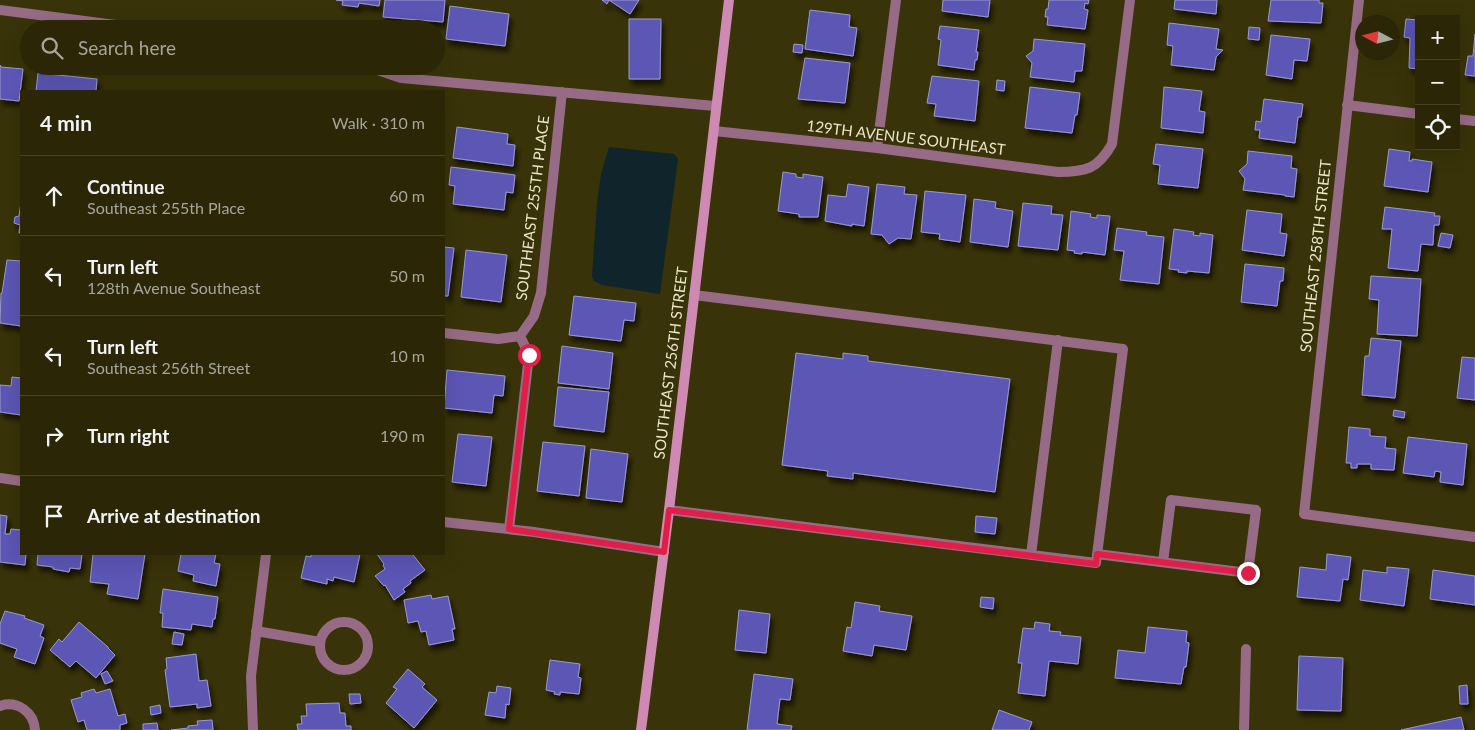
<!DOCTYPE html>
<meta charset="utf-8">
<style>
:root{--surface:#2a2606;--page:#322e10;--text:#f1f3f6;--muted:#a5a59b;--line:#464328}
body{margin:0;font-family:Lato,sans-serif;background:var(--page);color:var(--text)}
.controls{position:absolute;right:15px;top:15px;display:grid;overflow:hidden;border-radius:0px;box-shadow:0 5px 20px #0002}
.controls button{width:45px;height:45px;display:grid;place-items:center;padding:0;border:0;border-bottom:1px solid var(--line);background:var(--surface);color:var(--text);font:25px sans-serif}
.compass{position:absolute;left:1355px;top:15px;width:45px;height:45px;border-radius:50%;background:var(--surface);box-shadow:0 5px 20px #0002;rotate:277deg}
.stop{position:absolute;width:15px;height:15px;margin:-11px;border:4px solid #e11d48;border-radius:50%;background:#fff}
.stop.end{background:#e11d48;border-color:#fff;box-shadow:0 1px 5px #0008}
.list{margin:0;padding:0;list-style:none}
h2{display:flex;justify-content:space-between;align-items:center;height:65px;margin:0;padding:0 20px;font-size:21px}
h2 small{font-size:16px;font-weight:400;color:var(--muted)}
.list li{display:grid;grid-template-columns:32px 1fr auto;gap:15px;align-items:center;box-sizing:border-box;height:80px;padding:0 20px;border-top:1px solid var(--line)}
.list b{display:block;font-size:19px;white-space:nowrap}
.list p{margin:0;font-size:16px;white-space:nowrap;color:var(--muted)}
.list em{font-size:16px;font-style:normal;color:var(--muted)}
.icon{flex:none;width:28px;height:28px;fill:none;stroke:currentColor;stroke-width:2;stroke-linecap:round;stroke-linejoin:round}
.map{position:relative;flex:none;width:1475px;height:730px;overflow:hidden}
.search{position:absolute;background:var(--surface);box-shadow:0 5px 20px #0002;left:20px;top:20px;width:425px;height:55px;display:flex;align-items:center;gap:12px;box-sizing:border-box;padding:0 18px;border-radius:28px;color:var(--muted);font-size:19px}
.panel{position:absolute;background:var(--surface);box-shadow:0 5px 20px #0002;left:20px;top:90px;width:425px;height:465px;border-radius:0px}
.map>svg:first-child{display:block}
.water{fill:#10242b}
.building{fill:#5c56b5;stroke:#999bce;filter:url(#shadow)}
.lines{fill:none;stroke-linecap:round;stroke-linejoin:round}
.lane{stroke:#976b85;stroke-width:10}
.street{stroke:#976b85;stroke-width:10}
.secondary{stroke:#cf8ab4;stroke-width:10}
.route{stroke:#e11d48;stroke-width:6}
.labels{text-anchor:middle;stroke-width:4;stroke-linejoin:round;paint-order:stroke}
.street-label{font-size:15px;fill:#eae7cb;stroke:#383308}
</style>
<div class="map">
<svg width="1475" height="730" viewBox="0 0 1475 730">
<defs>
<filter id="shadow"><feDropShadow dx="3" dy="5.5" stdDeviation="2.5" flood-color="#0009"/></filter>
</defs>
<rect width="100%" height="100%" fill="#383308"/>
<path class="water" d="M609,147l65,7 4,5 -18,135 -58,-9 -8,-4 -2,-4 5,-74 4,-29z"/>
<path class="building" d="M336,0h44l-1,6 -20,-3 -1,4 -16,-2 1,-4z
M385,0h60l-2,22 -60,-5z
M602,0h37l-9,14 -21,-14 -2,4z
M943,0h47l-2,17 -46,-6z
M1049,0h40l-1,4 -3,-1 -1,6 4,1 -3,19 -38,-4 1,-8h-3l1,-8h2z
M1175,0h42l-1,14 -42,-5z
M1271,0h48v3h4l-2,20 -53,-2z
M450,6l59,8 -4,32 -59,-7z
M810,10l40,5 -1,12 8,1 -4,28 -48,-7z
M629,19h32l-1,60h-31z
M1406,19l13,1v49l-10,-1 1,-30 -6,-1z
M1169,23l50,6 -3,20 7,1 -7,7 -2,13 -43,-5 2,-19 -6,-1z
M940,26l39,4 -3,22h2l-1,8h-2l-1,10 -36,-5 3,-25 -3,-1z
M1249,27l11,1 -1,12 -11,-1z
M1475,34v42l-10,-1 3,-19h5z
M1271,35l39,4 -3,22 -13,-1 -2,19 -26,-4z
M1034,39l51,5 -3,27h-7l-1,11 -44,-5 2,-14 -6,-7 7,-5z
M794,44l9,1 -1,8 -9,-1z
M805,58l45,5 -5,40 -47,-4z
M0,65l1,2 22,2 -4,32 -19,-2z
M38,73l59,6 -1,12h-60z
M932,76l47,5 -4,40 -41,-5 2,-12 -9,-1z
M997,80l8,1 -1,10 -8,-1z
M1030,87l50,6 -3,22h-2l-3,18 -47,-5z
M1164,87l38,4 -3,20 6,1 -2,21 -42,-5z
M1264,99l39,5 -2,13h-3l-3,26 -36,-5 1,-8h-5l1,-9 5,1z
M457,127l51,7 -1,10 8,1 -2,21 -60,-8z
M1156,144l47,5 -5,39 -40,-4 2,-19 -7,-1z
M1389,149l21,3 -1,9h3v-2l20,3 -4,30 -44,-6z
M1248,151l44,5 -1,12 6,1 -3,28 -9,-1v-1l-42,-5 2,-11 -6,-8 8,-7z
M451,167l64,8 -2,18 -7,-1 -2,18 -51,-6 2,-18 -6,-1z
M783,172l13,2v3l7,1v-4l20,3 -5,40h-19v-3l-21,-3z
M848,184l21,3 -5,39 -12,-2v2l-27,-5 3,-26 18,2z
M877,184l28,3 -1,7 13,1 -6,44 -13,-1 -9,6 -7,-9 -11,-1z
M925,191l41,4 -6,47 -21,-3 1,-5 -19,-2z
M974,199l22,3 -1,6 18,3 -5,36 -38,-5z
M21,202v31h-2l1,-8 -6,-2 1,-6 4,-1z
M1023,203l29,3 -1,8 12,1 -5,35 -40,-4z
M1385,207l50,6 -1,3h6l-1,9h-5l-1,20 -12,-1 -3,27 -30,-3 4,-39h-10z
M1247,210l35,4 -2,19 7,1 -3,22 -42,-6z
M1071,211l20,3 -1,3 7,1v-3l13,1 -5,39 -23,-3v2l-8,-1 1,-2 -8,-1z
M1117,228l30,4 -1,3 18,2 -5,47 -39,-4 4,-29 -10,-1z
M1174,229l20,3 -1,3 7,1v-3l13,2 -4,38 -22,-2v2l-9,-1 1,-2 -10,-1z
M1441,233l12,2 -3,13 -12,-2z
M444,247l10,1 -6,48h-4z
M466,250l41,5 -6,47 -40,-5z
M7,260l14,1v65l-21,-3 1,-30h1z
M1245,264l39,4 -1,13h-3l-3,25 -36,-4z
M1371,276l50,3 -4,57 -40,-2 2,-34 -10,-1z
M574,296l62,7 -2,18 -10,-1 -3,21 -52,-6z
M1371,338l30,3 -6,57 -33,-3 3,-39h4z
M562,346l51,7 -4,36 -51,-6z
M796,353l47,6v-6l25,3v5l142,18 -15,113 -142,-19v6l-26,-3 1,-5 -46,-6z
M1462,357l13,1v42l-18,-2z
M447,370l58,6 -2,20 -9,-1 -2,18 -48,-5z
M12,377l9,1v37l-21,-3v-27l11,1z
M558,387l51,5 -5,40 -50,-6z
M1394,410l11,2 -1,6 -11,-2z
M1349,427l21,2v7l16,1 -1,11 11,1 -2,21 -23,-1v-5h-14v4h-6v-5h-5z
M458,434l34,3 -6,49 -34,-4z
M1408,437l59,7 -4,41 -23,-3 1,-10 -6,-1 -1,6 -31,-4z
M543,442l42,4 -6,50 -42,-5z
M591,449l37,5 -6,48 -36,-4z
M0,515l7,1 -2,18h5l1,-5 10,1v24h5l-1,11 -25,-3z
M976,516l21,2 -2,16 -20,-2z
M38,554h44l-2,15 -10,-1 -1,4 -16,-3v-2l-16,-2z
M93,554h52l-7,45 -31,-5 2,-10 -19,-2z
M181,554h35l-2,9 6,1 -4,22 -23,-5 1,-6 -16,-4z
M311,554h49l-6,28 -20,-5 -1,4 -6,-2v5l-26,-6 5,-22 5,1z
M377,554h38l-2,1 12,15 -15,11 1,2 -8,6 2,3 -11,8 -9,-15 -1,1 -9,-10 10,-7 -2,-4 1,-1z
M1327,554l24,3 -3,23 -5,-1 -3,22 -43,-4 3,-30 26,3z
M1387,567l22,2 -5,37 -44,-6 3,-30 24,3z
M1433,570l42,6v29l-45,-6z
M163,589l55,8 -3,22h-2l-1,8 -20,-3 -1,6 -29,-3 1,-14h-3z
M431,595l1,4 16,-3 7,33h-3l2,11 -25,5 -3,-14 -5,1 -3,-11 -10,2 -4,-23z
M981,597l13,1 -1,11 -13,-2z
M855,602l25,4 -1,5 33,5 -6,34 -32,-5 -2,11 -29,-5 4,-24 4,1z
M739,610l31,4 -4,39 -31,-3z
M5,611l20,5 -1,2 20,7 -4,11 4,2 -9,26 -21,-7 3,-8 -17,-6v-19z
M79,622l29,25v1l7,7 -19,23 -20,-17 -6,6 -20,-17 9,-11 3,3z
M1035,622l15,2 -1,7 12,1 -1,3 21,2 -3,27 -29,-3 -4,35 -27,-3 4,-30h-4l5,-35 11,1z
M1148,627l39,4 -1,11 3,1 -3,24h-2l-3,17 -66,-6 3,-28 27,3z
M174,632l10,2 -2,11 -10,-1z
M196,654l3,27 8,-1 4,26 -14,2v-4l-27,3 -5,-37 2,-1 -1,-11z
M1299,656l44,2 -2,53 -44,-1z
M550,660l30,4 -2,13 3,1 -2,16 -19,-2v3l-6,-1 1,-2 -9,-2z
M408,669l17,15 -3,3 15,13 -23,28 -28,-25 11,-14 -4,-2z
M107,671l6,10 -8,3 -4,-10z
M754,674l39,5 -3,21 -10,-1 -3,25 15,2 -1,4h-44z
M1467,685l1,19h-8l-1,-18z
M497,686l14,2 -2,17 -3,-1 -1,14 -20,-3 4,-23 7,1z
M94,689l2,4 14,-4 8,27 7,-2 2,9 -7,2v5h-33l-3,-10 -6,2 -7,-22 11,-3 -1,-4z
M349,694h11l1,9 -11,1z
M339,703l1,10h5l1,13h5v4h-53l-1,-6h5l-1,-8h6l-1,-12z
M160,705l1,8 -10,2 -1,-8z
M999,710l33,12 -3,8h-37z
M1461,717l3,13h-63z
M212,720l1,10h-42l17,-2v-2l10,-1 -1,-4z
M157,723l1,7h-15v-6z"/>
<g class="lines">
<path class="lane" d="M669,510l427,53 27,-214 -429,-54
M1097,554l151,19 8,-63 -85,-10 -8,62
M1031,555l27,-215"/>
<path class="street" d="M1359,0l-55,514 171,23
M0,10l146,19
M366,66l35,12 314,28
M1347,105l72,9
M1456,119l19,2
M714,131l163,17 181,24c28,0 40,-3 54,-28l18,-144
M877,148l19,-148
M444,333l54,6 22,-3
M0,478l21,3
M444,522l90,10 130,20
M509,529l20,-174 -9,-19 14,-20 7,-23 21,-201
M320 646a24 24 0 1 1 48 0a24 24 0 1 1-48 0Z
M256,631l64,11
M0,706c17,-6 34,6 35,24
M253,730l-2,-54 15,-122
M1244,730l2,-81"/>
<path class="secondary" d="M641,730l28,-220 60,-510"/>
</g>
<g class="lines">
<path class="route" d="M529,355l-20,174 155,23 5,-42 427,54 1,-10 151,19"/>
</g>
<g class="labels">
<g class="street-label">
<text transform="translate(906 138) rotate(7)" y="5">129TH AVENUE SOUTHEAST</text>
<text transform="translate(533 208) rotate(-83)" y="5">SOUTHEAST 255TH PLACE</text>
<text transform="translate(1316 256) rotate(-84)" y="5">SOUTHEAST 258TH STREET</text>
<text transform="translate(671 363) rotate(-83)" y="5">SOUTHEAST 256TH STREET</text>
</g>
</g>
</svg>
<div class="controls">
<button>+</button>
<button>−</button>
<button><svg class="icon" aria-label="locate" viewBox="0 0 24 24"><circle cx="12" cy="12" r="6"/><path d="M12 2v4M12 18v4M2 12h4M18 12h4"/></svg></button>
</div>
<svg class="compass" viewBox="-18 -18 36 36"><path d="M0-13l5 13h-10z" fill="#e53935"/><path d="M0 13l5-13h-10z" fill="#a5a59b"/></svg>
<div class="stop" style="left:529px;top:355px"></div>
<div class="stop end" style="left:1248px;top:573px"></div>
<div class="search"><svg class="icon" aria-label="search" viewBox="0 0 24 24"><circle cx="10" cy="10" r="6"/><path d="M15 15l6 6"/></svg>Search here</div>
<section class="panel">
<h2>4 min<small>Walk · 310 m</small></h2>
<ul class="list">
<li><svg class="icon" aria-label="ahead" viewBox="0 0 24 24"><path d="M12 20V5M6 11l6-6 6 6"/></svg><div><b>Continue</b><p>Southeast 255th Place</p></div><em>60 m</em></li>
<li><svg class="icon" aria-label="left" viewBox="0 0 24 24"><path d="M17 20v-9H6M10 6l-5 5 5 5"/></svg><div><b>Turn left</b><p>128th Avenue Southeast</p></div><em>50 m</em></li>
<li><svg class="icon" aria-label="left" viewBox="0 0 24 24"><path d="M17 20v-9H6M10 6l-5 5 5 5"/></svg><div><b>Turn left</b><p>Southeast 256th Street</p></div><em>10 m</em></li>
<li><svg class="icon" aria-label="right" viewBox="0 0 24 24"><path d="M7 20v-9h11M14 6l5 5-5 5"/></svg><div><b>Turn right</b></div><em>190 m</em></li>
<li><svg class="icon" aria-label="arrive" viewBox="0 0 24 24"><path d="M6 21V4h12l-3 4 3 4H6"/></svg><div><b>Arrive at destination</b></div></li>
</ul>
</section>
</div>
